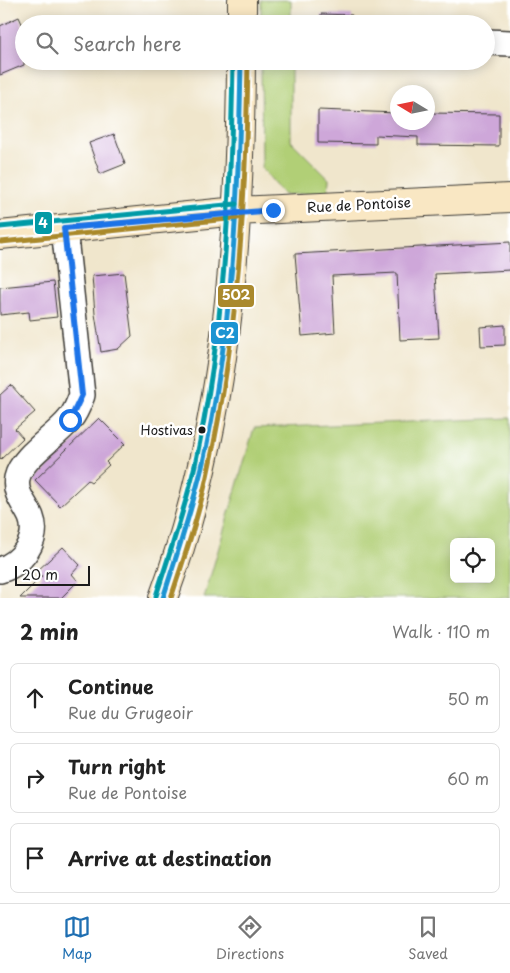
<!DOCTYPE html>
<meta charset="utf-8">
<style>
:root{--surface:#fff;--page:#f6f6f6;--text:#222;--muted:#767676;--line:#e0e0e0;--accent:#1f6fb2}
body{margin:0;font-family:"Playpen Sans",sans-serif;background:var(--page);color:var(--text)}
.controls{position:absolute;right:15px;bottom:15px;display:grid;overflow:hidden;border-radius:8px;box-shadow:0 2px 12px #0003}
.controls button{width:45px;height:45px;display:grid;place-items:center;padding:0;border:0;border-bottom:1px solid var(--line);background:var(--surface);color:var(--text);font:25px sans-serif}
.compass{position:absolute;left:390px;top:85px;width:45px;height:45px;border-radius:50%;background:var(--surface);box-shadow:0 2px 12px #0003;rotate:280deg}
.scale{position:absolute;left:15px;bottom:12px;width:75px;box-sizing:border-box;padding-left:5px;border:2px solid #1c1c1c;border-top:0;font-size:14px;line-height:18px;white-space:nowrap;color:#1c1c1c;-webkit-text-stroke:4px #fff;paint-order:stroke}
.stop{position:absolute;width:15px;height:15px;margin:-11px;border:4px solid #1a73e8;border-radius:50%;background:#fff}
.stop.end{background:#1a73e8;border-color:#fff;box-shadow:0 1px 5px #0008}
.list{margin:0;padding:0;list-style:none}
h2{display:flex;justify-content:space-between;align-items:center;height:65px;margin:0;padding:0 20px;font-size:21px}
h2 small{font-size:16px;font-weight:400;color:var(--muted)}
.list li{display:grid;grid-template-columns:32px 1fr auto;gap:15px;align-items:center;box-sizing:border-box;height:70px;margin:0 10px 10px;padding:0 10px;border:1px solid var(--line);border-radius:8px}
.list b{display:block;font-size:19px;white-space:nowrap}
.list p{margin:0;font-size:16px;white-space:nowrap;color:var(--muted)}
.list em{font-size:16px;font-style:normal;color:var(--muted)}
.icon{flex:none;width:28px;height:28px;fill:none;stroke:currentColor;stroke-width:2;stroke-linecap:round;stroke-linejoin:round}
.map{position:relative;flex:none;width:510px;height:598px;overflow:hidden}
.search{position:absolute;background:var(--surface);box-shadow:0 2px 12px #0003;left:15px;right:15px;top:15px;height:55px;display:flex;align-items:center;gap:12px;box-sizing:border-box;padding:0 18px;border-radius:28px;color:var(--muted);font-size:19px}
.sheet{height:305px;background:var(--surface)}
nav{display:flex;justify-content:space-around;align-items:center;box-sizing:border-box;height:70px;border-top:1px solid var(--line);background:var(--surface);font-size:14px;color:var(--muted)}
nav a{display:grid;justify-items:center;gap:2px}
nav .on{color:var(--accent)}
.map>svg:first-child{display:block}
.green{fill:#b1cf76;stroke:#667649;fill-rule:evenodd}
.building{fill:#cea7d9}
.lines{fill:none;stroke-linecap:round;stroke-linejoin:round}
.street-casing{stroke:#3c3a36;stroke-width:28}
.secondary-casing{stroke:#3c3a36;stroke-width:30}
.street{stroke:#fff;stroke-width:25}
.secondary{stroke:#f9e7c3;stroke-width:28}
.bus-1-casing{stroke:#fff;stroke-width:9}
.bus-2-casing{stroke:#fff;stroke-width:9}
.bus-3-casing{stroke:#fff;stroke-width:9}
.bus-1{stroke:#1c94d2;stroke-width:5}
.bus-2{stroke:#aa892c;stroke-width:5}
.bus-3{stroke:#029aa6;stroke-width:5}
.route{stroke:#1a73e8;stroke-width:6}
.bus-dot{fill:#1c1c1c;stroke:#fff;stroke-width:2}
.labels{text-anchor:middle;stroke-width:5;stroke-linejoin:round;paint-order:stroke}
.bus-label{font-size:13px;fill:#1c1c1c;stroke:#fff;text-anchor:end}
.street-label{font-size:14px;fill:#1c1c1c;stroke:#fff}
.line-badge{stroke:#fff;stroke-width:2}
.badge-label{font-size:14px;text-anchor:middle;font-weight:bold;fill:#fff}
</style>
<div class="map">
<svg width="510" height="598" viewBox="0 0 510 598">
<rect width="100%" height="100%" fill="#fff"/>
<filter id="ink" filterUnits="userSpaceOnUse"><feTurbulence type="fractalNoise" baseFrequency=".02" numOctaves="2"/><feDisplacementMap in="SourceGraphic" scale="10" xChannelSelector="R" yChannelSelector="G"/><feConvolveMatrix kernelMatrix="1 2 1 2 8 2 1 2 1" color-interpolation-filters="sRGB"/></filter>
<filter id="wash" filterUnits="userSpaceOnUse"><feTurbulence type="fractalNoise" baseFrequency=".0096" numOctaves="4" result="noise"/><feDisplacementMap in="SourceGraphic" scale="20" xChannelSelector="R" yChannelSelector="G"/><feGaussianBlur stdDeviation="1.12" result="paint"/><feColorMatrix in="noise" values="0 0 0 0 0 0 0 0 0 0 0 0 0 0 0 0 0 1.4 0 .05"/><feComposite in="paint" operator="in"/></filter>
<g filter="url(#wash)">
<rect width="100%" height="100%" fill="#f0e6cc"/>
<path class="green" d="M261,0h30v24h-30z
M261,61h30v80l38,38 -1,13 -44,3 -22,-27z
M510,418v180h-306l50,-170zM454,542h37v37h-37z"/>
<g id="blocks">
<path class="building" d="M321,14l31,1v9h-31z
M19,17l5,11v37l-24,10v-49z
M320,61h32v2h-32z
M318,110l80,3v9h30v-9l71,1v32l-81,-1v-8l-42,-2v9l-58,-1z
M114,134l11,30 -25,10 -11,-31z
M510,242v28l-75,4 4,64 -39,2 -3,-67 -65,3 3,57 -33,3 -7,-82z
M124,273l8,63 -14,13 -17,3 -6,-38 -3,-38z
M53,282l4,35 -27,3 -1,-8 -29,3v-28z
M505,325v20l-24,1 -1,-19z
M11,385l24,27 -20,17 8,9 -23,22v-65z
M99,418l26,26 -19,18 3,3 -18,17 -3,-2 -28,26 -25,-26z
M63,547l17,18 -8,9 6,7 -17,17h-41l22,-22 -5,-5z"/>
</g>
</g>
<g filter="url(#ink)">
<use href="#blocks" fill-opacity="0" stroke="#3c3a36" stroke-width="1"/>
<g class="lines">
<defs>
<path id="street" d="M486,42l24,1
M0,570c21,-6 40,-30 31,-53 -6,-14 -17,-23 -14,-39 5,-22 39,-41 53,-59 6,-7 9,-16 12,-24l-18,-167"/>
<path id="secondary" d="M242,24v-24
M0,235l237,-24 273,-13
M163,598c63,-171 77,-356 78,-537"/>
</defs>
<use href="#street" class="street-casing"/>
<use href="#secondary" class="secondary-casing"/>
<use href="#street" class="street"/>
<use href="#secondary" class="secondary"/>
<defs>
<path id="bus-1" d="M163,598c14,-43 28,-86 39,-131 30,-133 37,-270 39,-406"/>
<path id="bus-2" d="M1,242l237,-24
M171,598c14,-43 29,-86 38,-131 29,-134 37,-269 39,-406"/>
<path id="bus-3" d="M0,227l236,-23
M156,596c14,-44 29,-87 39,-131 29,-133 36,-268 38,-404"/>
</defs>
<use href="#bus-1" class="bus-1-casing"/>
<use href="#bus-2" class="bus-2-casing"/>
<use href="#bus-3" class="bus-3-casing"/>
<use href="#bus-1" class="bus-1"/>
<use href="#bus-2" class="bus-2"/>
<use href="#bus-3" class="bus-3"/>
</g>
</g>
<g class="lines" filter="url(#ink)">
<path class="route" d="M70,420l12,-25 -18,-167 209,-18"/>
</g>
<circle class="bus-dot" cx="202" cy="430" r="4.5"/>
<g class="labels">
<g class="bus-label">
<text x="193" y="435">Hostivas</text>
</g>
<g class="street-label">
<text transform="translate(359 205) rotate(-3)" y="5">Rue de Pontoise</text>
</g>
</g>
<g class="line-badge">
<rect x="34" y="211" width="19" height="24" rx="5" fill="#029aa6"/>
<rect x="217" y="284" width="38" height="24" rx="5" fill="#aa892c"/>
<rect x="210" y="321" width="29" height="24" rx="5" fill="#1c94d2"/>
</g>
<g class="badge-label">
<text x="43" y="228">4</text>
<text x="236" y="300">502</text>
<text x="225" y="338">C2</text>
</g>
</svg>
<div class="controls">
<button><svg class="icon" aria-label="locate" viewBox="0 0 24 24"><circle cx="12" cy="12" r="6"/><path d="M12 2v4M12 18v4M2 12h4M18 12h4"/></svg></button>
</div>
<svg class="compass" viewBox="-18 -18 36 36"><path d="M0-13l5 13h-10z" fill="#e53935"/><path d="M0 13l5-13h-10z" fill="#767676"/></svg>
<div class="scale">20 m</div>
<div class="stop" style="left:70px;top:420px"></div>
<div class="stop end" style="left:273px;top:210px"></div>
<div class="search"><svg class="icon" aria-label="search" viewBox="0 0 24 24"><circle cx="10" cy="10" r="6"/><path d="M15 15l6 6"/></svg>Search here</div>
</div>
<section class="sheet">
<h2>2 min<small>Walk · 110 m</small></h2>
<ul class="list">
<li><svg class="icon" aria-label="ahead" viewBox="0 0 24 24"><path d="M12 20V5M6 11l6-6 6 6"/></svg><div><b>Continue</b><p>Rue du Grugeoir</p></div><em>50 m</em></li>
<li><svg class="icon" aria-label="right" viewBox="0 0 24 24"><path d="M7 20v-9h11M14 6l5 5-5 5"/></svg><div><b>Turn right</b><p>Rue de Pontoise</p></div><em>60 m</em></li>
<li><svg class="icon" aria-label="arrive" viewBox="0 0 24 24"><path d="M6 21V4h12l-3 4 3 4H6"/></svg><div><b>Arrive at destination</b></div></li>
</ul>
</section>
<nav>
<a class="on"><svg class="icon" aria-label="map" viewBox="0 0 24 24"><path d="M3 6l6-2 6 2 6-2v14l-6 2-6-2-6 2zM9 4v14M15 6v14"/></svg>Map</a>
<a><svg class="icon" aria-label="directions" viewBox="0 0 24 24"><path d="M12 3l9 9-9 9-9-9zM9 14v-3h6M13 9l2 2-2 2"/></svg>Directions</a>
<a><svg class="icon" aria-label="saved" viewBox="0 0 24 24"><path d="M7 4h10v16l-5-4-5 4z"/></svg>Saved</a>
</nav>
